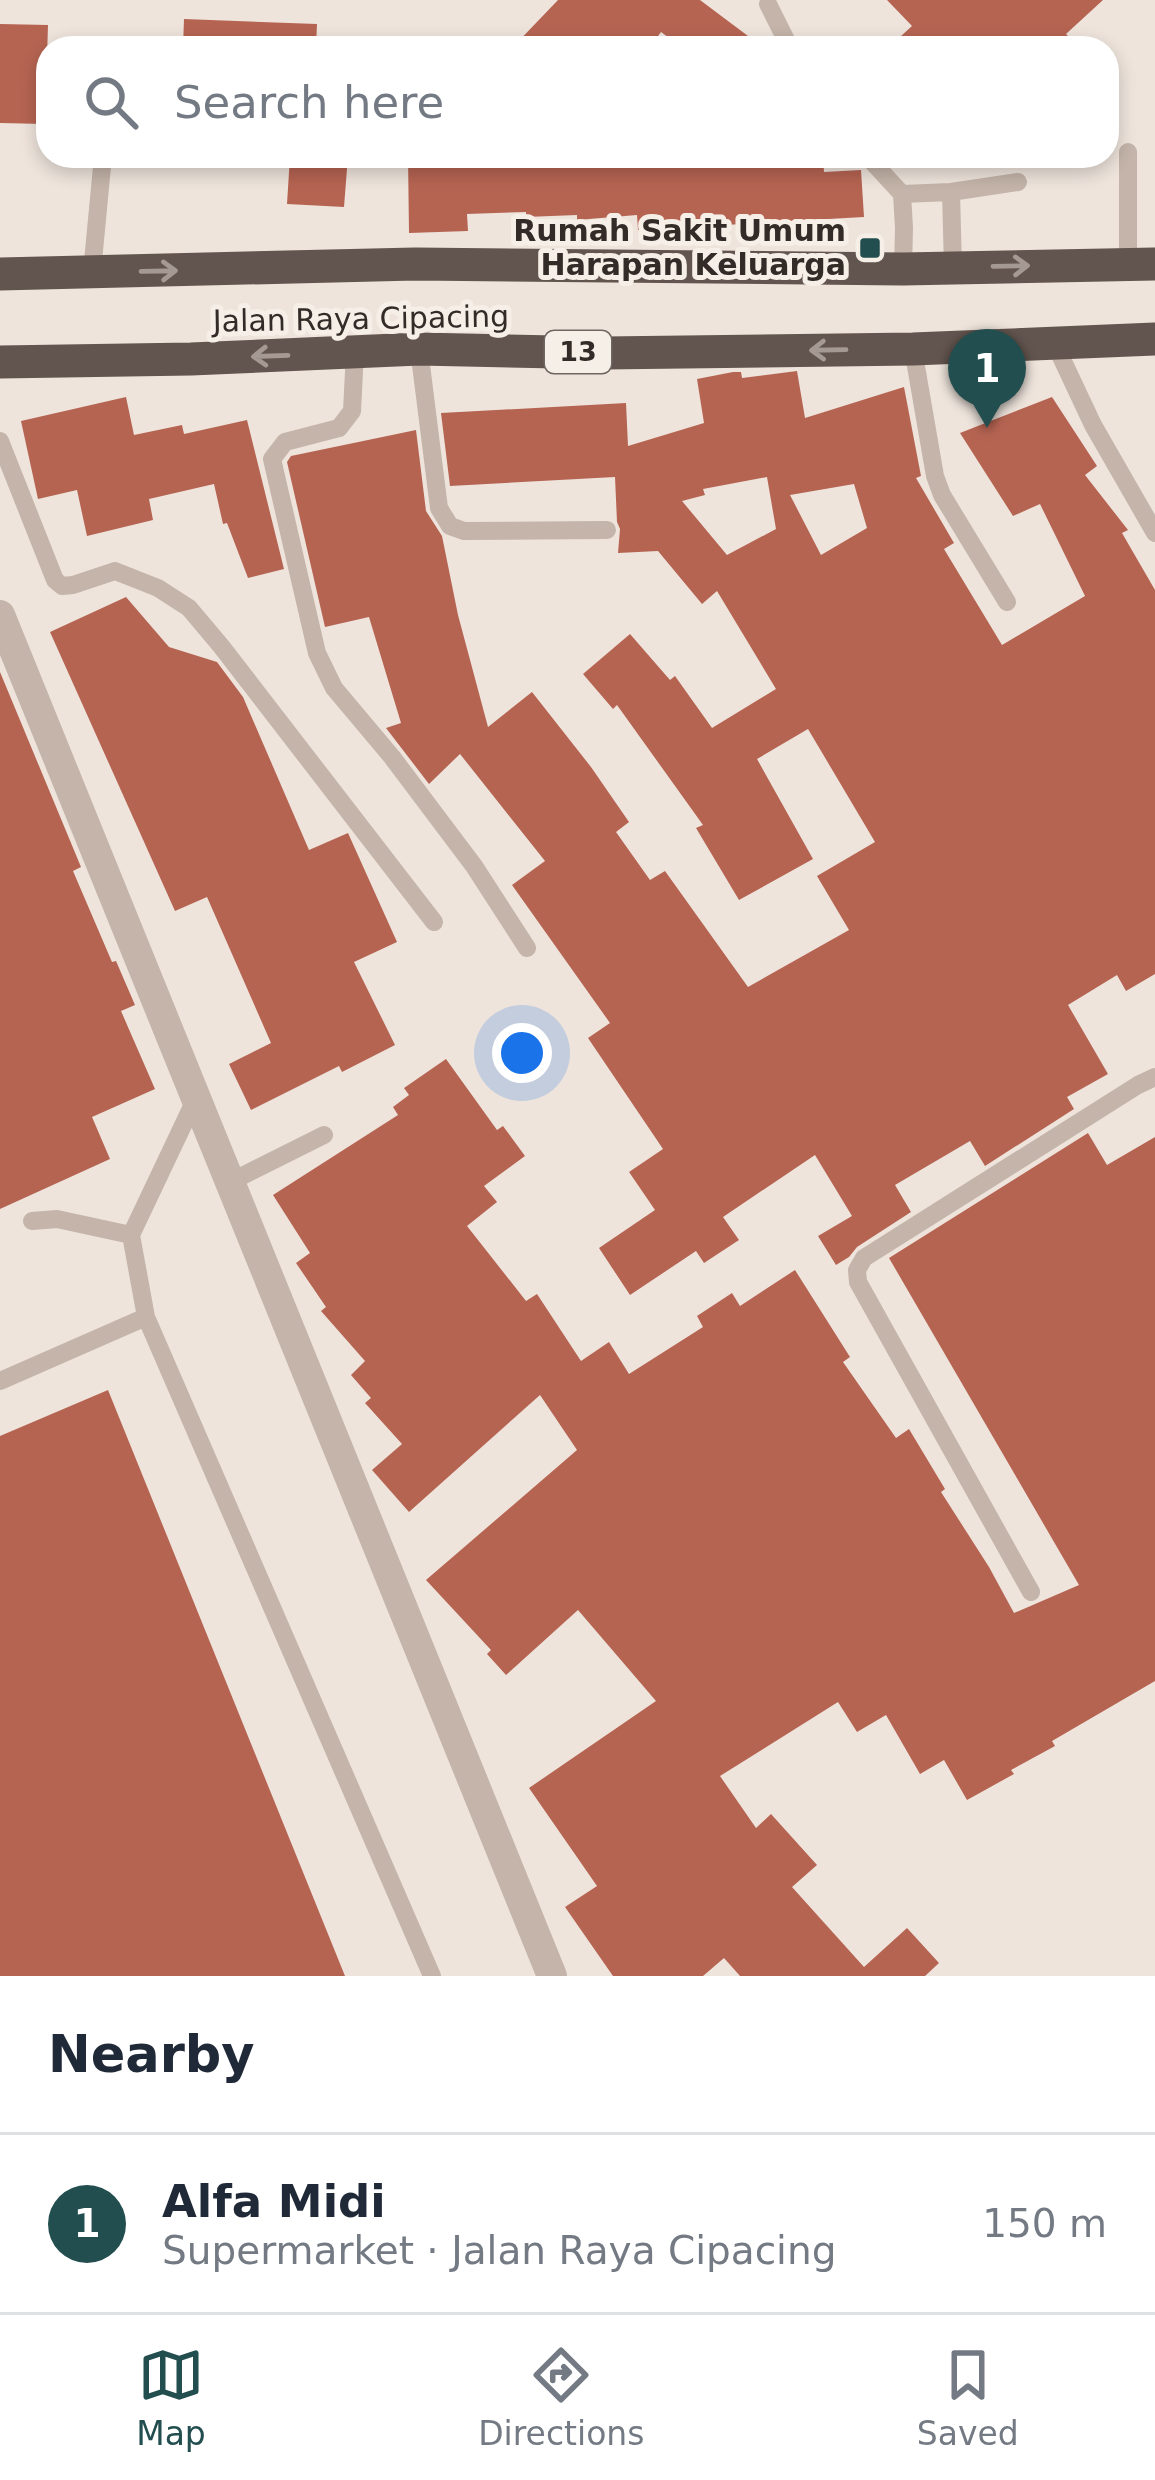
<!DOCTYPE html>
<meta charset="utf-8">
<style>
:root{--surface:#fff;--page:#f2f2f3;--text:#1f2937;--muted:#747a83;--line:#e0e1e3;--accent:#234e4f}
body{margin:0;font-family:"DejaVu Sans",sans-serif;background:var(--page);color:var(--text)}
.you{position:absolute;left:522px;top:1053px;width:42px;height:42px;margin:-30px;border:9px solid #fff;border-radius:50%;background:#1a73e8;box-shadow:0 0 0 18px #1a73e833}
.badge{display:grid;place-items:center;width:78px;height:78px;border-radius:50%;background:var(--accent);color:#fff;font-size:39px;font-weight:700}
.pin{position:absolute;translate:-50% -99px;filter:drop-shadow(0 3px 6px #0008)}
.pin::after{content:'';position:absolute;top:63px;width:42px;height:36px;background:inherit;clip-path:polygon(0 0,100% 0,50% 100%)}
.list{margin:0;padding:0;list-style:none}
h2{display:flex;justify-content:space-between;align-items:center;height:156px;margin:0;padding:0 48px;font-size:51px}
h2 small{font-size:39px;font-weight:400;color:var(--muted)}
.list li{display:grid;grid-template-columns:78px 1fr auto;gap:36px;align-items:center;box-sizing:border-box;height:180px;padding:0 48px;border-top:3px solid var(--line)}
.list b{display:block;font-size:45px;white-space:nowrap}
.list p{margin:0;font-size:39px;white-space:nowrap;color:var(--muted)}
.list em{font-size:39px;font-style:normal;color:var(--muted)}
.icon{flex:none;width:66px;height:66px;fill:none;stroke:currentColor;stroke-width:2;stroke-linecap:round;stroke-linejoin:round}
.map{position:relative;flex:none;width:1155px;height:1976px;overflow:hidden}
.search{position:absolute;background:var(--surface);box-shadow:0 6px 18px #0003;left:36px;right:36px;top:36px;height:132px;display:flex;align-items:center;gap:30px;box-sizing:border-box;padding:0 42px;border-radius:36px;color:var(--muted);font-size:45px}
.sheet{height:336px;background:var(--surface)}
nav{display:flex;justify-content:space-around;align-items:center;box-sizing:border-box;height:168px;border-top:3px solid var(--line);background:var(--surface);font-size:33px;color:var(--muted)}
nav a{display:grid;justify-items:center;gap:6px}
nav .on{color:var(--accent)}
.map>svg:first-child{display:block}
.building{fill:#b66452;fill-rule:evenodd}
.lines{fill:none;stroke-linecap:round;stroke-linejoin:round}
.service{stroke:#c4b4a9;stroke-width:18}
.minor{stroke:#c4b4a9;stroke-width:30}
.trunk{stroke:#62544e;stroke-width:33}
.oneway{stroke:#a59a93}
.poi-dot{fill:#234e4f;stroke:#f6efe7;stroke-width:4.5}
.labels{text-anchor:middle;stroke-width:10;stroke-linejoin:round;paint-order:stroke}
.shield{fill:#f6efe7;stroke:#6e6661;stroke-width:3}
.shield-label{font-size:27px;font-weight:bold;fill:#332b28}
.poi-label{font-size:30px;font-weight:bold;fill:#332b28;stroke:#f6efe7;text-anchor:end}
.street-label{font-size:30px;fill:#332b28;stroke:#f6efe7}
</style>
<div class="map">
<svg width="1155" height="1976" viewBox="0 0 1155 1976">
<rect width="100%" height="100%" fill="#eee4dc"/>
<path class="building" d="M558,0h142l64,48h-81l-22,-16 -12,16h-137z
M887,0h216l-37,34 13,14h-191l24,-22z
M184,19l133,5 -1,24h-133z
M0,24l48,1 -3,99 -45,-1z
M290,156h58l-4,51 -57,-3z
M408,156h415l1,16 37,-2 3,47 -226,13 -1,-15 -60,5v-5l-51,2v-5l-59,2 1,17 -59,2z
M797,371l8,47 99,-31 17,89 -5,2 38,65 -10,6 58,96 83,-49 -45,-92 -27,12 -53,-83 92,-36 45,69 -12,9 43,55 -6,3 33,57v384l-29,17 -9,-16 -49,30 40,69 -41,23 7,12 -89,57 -15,-25 -75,44 16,27 -54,35 -8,10 -13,8 -18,-29 34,-20 -37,-61 -92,62 16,23 -35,23 -8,-12 -66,44 -31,-47 56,-38 -26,-38 34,-23 -75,-111 22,-15 -98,-138 33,-24 -85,-107 -31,30 -43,-56 15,-5 -32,-106 -44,10 -38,-165 4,-6 125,-26 10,81 16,25 16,79 30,112 44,-35 59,75 38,55 -13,10 34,48 15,-9 83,116 101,-57 -32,-54 58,-34 -67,-113 -51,30 56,100 -74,41 -43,-72 7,-3 -86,-120 -4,4 -30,-35 47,-40 40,46 5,-4 37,52 64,-39 -59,-98 -15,13 -44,-53 -40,2 2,-24 -3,-7 -2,-45 -165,9 -9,-73 185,-10 2,43 76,-23 -7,-44 36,-7h8l1,6zM767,477l9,52 -49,26 -45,-54 23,-6 -2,-6zM854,484l13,44 -46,27 -31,-60z
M126,397l8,38 48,-10 2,9 63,-14 37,149 -36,9 -21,-55 -4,1 -9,-40 -65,15 4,21 -66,16 -10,-46 -39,9 -17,-78z
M126,597l43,50 48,15 26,35 66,153 39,-17 49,109 -43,20 41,83 -53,27 -3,-6 -88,44 -22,-46 42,-21 -64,-146 -32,14 -125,-279z
M0,672l81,195 -8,4 39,91 4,-1 19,44 -14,6 34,78 -63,28 18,42 -110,50z
M446,1059l51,71 6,-4 22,30 -41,30 13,16 -30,24 59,75 11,-7 44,67 28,-19 20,32 74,-47 -6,-11 35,-23 8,13 55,-36 55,87 -7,5 53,76 13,-9 36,60 -4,3 48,75 25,46 65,-28 -190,-327 199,-125 19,32 48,-28v544l-103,60 3,5 -44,24 3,4 -47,26 -23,-40 -24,14 -34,-59 -29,17 -19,-30 -118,74 36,52 15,-14 46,51 -25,22 72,80 43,-39 32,35 -14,13h-185l-16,-18 -21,18h-90l-48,-69 32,-21 -68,-98 127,-87 -78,-91 -72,65 -19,-21 4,-4 -65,-70 151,-130 -37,-55 -131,117 -37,-42 30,-26 -37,-41 6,-5 -20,-23 14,-14 -44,-50 5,-4 -30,-44 14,-10 -37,-58 125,-80 -5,-8 16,-12 -5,-7z
M108,1390l237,586h-345v-540z"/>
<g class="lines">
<path class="service" d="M768,4l22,44
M1128,152v113
M867,156l35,38
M951,192l2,75
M903,269l1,-41 -2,-34 49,-2 67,-10
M92,272l11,-116
M1054,342l39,83 62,108
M419,349l20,159 11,18 14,5 143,-1
M913,349l22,127 7,19 65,107
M355,352l-3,59 -13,17 -54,14 -13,17 45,194 17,35 58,69 82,109 53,82
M0,441l55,139 7,6 11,-1 42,-14 43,17 31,20 32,38 213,276
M230,1182l94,-47
M32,1221l25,-2 74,16 64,-135
M131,1235l15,82
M0,1381l146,-64 286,659
M1031,1592l-173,-310 -1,-12 7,-12 274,-173 17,-8"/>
<path class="minor" d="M0,615l552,1361"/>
<path class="trunk" d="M0,274l415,-10 488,5 252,-5
M0,362l191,-3 228,-10 185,4 309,-4 242,-10"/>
</g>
<defs><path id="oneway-shaft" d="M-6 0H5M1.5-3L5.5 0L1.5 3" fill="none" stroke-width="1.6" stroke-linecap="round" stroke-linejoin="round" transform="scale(3)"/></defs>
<g class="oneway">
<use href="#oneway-shaft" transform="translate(1011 266) rotate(-1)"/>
<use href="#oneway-shaft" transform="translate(159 271) rotate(-1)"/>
<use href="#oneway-shaft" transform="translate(828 350) rotate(179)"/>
<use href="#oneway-shaft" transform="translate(270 356) rotate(178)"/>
</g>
<rect class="poi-dot" x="858" y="236" width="24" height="24" rx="6"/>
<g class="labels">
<rect class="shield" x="545" y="331" width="66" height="42" rx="9"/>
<g class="shield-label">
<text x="578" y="361">13</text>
</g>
<g class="poi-label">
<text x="846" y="241">Rumah Sakit Umum<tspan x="846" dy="34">Harapan Keluarga</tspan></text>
</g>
<g class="street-label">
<text transform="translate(361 319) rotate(-1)" y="10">Jalan Raya Cipacing</text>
</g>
</g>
</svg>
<div class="you"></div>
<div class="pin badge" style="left:987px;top:428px">1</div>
<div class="search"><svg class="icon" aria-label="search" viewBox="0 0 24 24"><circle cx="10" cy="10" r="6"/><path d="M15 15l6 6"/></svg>Search here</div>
</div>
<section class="sheet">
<h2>Nearby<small></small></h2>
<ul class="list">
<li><span class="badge">1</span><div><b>Alfa Midi</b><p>Supermarket · Jalan Raya Cipacing</p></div><em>150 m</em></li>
</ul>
</section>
<nav>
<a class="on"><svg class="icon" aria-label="map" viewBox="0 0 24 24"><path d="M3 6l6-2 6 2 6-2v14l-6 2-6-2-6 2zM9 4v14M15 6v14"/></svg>Map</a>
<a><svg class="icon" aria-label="directions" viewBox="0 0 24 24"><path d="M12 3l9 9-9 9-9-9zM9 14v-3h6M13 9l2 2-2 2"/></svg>Directions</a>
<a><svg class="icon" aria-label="saved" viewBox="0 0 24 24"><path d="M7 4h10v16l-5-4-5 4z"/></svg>Saved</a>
</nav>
